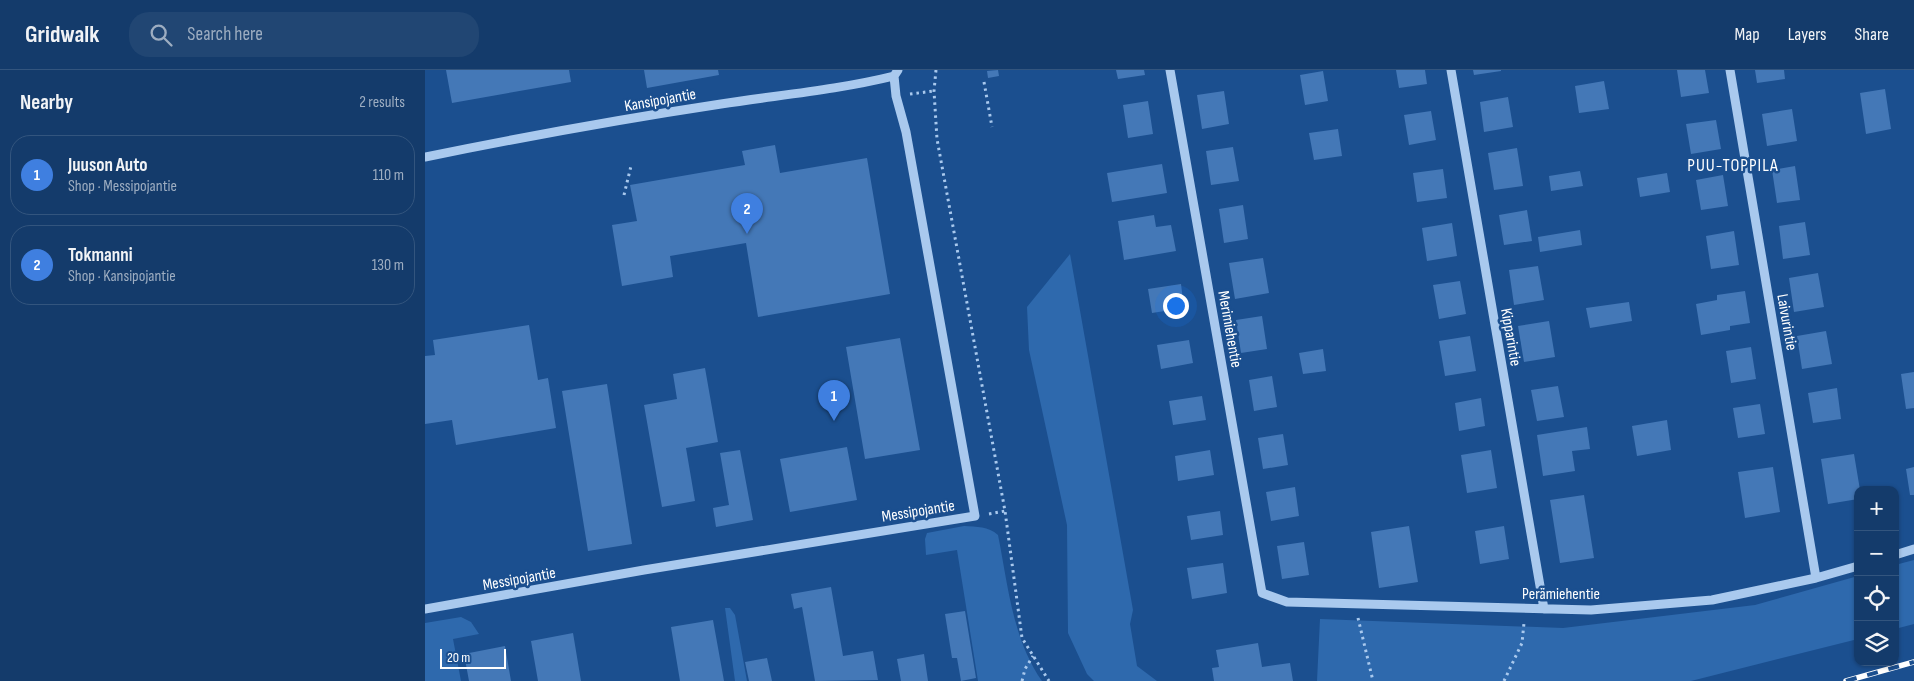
<!DOCTYPE html>
<meta charset="utf-8">
<style>
:root{--surface:#143b6b;--page:#214673;--text:#f1f3f6;--muted:#9dadc1;--line:#33557e;--accent:#90b9f0}
body{margin:0;font-family:"Sofia Sans Condensed",sans-serif;background:var(--page);color:var(--text)}
.controls{position:absolute;right:15px;bottom:15px;display:grid;overflow:hidden;border-radius:10px;box-shadow:0 1px 4px #0004}
.controls button{width:45px;height:45px;display:grid;place-items:center;padding:0;border:0;border-bottom:1px solid var(--line);background:var(--surface);color:var(--text);font:25px sans-serif}
.scale{position:absolute;left:15px;bottom:12px;width:66px;box-sizing:border-box;padding-left:5px;border:2px solid #fff;border-top:0;font-size:14px;line-height:18px;white-space:nowrap;color:#fff;-webkit-text-stroke:4px #1b4f8f;paint-order:stroke}
.you{position:absolute;left:750px;top:235px;width:18px;height:18px;margin:-12px;border:4px solid #fff;border-radius:50%;background:#1a73e8;box-shadow:0 0 0 8px #1a73e833}
.badge{display:grid;place-items:center;width:32px;height:32px;border-radius:50%;background:var(--accent);color:#fff;font-size:16px;font-weight:700}
.pin{position:absolute;translate:-50% -41px;filter:drop-shadow(0 1px 2px #0008)}
.pin::after{content:'';position:absolute;top:26px;width:18px;height:15px;background:inherit;clip-path:polygon(0 0,100% 0,50% 100%)}
.list{margin:0;padding:0;list-style:none}
h2{display:flex;justify-content:space-between;align-items:center;height:65px;margin:0;padding:0 20px;font-size:21px}
h2 small{font-size:16px;font-weight:400;color:var(--muted)}
.list li{display:grid;grid-template-columns:32px 1fr auto;gap:15px;align-items:center;box-sizing:border-box;height:80px;margin:0 10px 10px;padding:0 10px;border:1px solid var(--line);border-radius:20px}
.list b{display:block;font-size:19px;white-space:nowrap}
.list p{margin:0;font-size:16px;white-space:nowrap;color:var(--muted)}
.list em{font-size:16px;font-style:normal;color:var(--muted)}
.icon{flex:none;width:28px;height:28px;fill:none;stroke:currentColor;stroke-width:2;stroke-linecap:round;stroke-linejoin:round}
.map{position:relative;flex:none;width:1489px;height:611px;overflow:hidden}
header{display:flex;align-items:center;gap:30px;box-sizing:border-box;height:70px;padding:0 25px;background:var(--surface);border-bottom:1px solid var(--line)}
header strong{font-size:24px}
nav{display:flex;gap:28px;margin-inline-start:auto;font-size:18px}
.search{width:350px;height:45px;background:var(--page);display:flex;align-items:center;gap:12px;box-sizing:border-box;padding:0 18px;border-radius:20px;color:var(--muted);font-size:19px}
main{display:flex}
aside{flex:1;background:var(--surface)}
.map>svg:first-child{display:block}
.green{fill:#2e69ad}
.building{fill:#4478b7}
.lines{fill:none;stroke-linecap:round;stroke-linejoin:round}
.path{stroke:#a9c9ee;stroke-width:3;stroke-dasharray:2.5 4;stroke-linecap:butt}
.minor{stroke:#a9c9ee;stroke-width:9}
.rail-casing{stroke:#fff;stroke-width:5.5}
.rail{stroke:#1b4f8f;stroke-width:4;stroke-dasharray:11;stroke-linecap:butt}
.labels{text-anchor:middle;stroke-width:5;stroke-linejoin:round;paint-order:stroke}
.street-label{font-size:16px;fill:#fff;stroke:#1b4f8f}
.neighbourhood-label{font-size:18px;letter-spacing:1px;fill:#fff;stroke:#1b4f8f}
</style>
<header>
<strong>Gridwalk</strong>
<div class="search"><svg class="icon" aria-label="search" viewBox="0 0 24 24"><circle cx="10" cy="10" r="6"/><path d="M15 15l6 6"/></svg>Search here</div>
<nav><a>Map</a><a>Layers</a><a>Share</a></nav>
</header>
<main>
<aside>
<h2>Nearby<small>2 results</small></h2>
<ul class="list">
<li><span class="badge" style="background:#3f7fe0">1</span><div><b>Juuson Auto</b><p>Shop · Messipojantie</p></div><em>110 m</em></li>
<li><span class="badge" style="background:#3f7fe0">2</span><div><b>Tokmanni</b><p>Shop · Kansipojantie</p></div><em>130 m</em></li>
</ul>
</aside>
<div class="map">
<svg width="1489" height="611" viewBox="0 0 1489 611">
<rect width="100%" height="100%" fill="#1b4f8f"/>
<path class="green" d="M645,184l63,356 -3,14 7,42 20,15h-63l-7,-7 -19,-41 -1,-108 -38,-175 -2,-43z
M539,456c13,1 24,0 34,9 10,49 14,103 44,146h-64l-21,-131 -31,5 -1,-16 2,-6z
M1489,490v64l-19,5v-64z
M1433,506v63l-167,42h-374l3,-62 243,9 192,-23z
M300,538h5l5,7 12,66h-12z
M36,547l10,5 8,12 -26,5 8,42h-36v-58z"/>
<path class="building" d="M21,0h123l2,12 -119,21z
M219,0h74l1,5 -72,13z
M573,0l1,6 -11,2 -1,-7z
M691,0h28l1,5 -27,4z
M971,0h29l2,14 -28,4z
M1048,0h28v1l-27,4z
M1252,0h28l4,23 -28,4z
M1330,0h29l1,9 -28,4z
M898,1l5,30 -23,4 -5,-30z
M1179,11l5,28 -30,4 -4,-27z
M1460,19l6,40 -25,5 -6,-41z
M799,21l5,33 -27,5 -5,-34z
M1083,27l5,30 -29,5 -4,-30z
M723,31l5,33 -25,4 -5,-33z
M1367,39l5,32 -30,5 -5,-32z
M1006,41l5,29 -27,5 -5,-30z
M1291,50l5,29 -30,5 -5,-30z
M913,59l4,27 -28,4 -5,-27z
M350,75l5,28 87,-15 23,136 -132,23 -12,-74 -76,13 3,21 -51,9 -10,-61 25,-4 -7,-36 115,-20 -3,-14z
M808,77l6,34 -28,4 -5,-34z
M1092,78l6,38 -29,4 -6,-37z
M737,94l5,29 -55,9 -5,-29z
M1370,96l5,34 -23,3 -5,-33z
M1018,99l4,29 -30,4 -4,-29z
M1155,101l3,15 -32,5 -2,-15z
M1242,103l3,19 -30,5 -3,-19z
M1298,105l5,31 -27,4 -5,-30z
M818,135l5,34 -24,4 -5,-34z
M1102,140l5,31 -28,4 -5,-30z
M729,145l2,12 15,-2 5,26 -52,9 -6,-39z
M1380,152l5,33 -27,4 -4,-33z
M1027,153l5,33 -30,5 -5,-33z
M1155,160l2,15 -42,7 -2,-15z
M1309,161l5,34 -28,4 -5,-33z
M838,188l6,35 -34,6 -6,-36z
M1113,196l6,34 -30,5 -5,-35z
M1393,203l6,34 -30,5 -5,-34z
M1035,211l6,33 -27,5 -6,-34z
M756,214l3,24 -32,5 -4,-24z
M1320,221l5,32 -20,3v4l-29,5 -5,-31 21,-4v-5z
M1204,232l3,19 -42,7 -4,-20z
M837,246l5,33 -26,4 -5,-33z
M1124,251l6,36 -31,5 -6,-36z
M104,255l9,55 10,-2 8,50 -100,17 -4,-25 -27,4v-68l10,-1 -2,-15z
M1401,261l6,33 -30,5 -5,-33z
M1045,266l6,35 -31,5 -6,-35z
M475,268l20,112 -55,9 -19,-112z
M764,270l4,23 -32,6 -4,-24z
M1326,277l5,32 -25,4 -5,-32z
M898,279l3,22 -23,3 -4,-21z
M280,298l13,74 -32,6 9,53 -33,6 -18,-102 33,-6 -4,-25z
M1489,302v36l-8,1 -5,-35z
M847,306l5,31 -23,4 -5,-31z
M182,314l25,160 -44,7 -26,-160z
M1133,316l6,31 -27,4 -6,-31z
M1412,318l4,31 -28,4 -5,-30z
M777,326l4,24 -33,5 -4,-24z
M1056,328l4,28 -26,5 -4,-28z
M1335,334l5,30 -27,4 -5,-30z
M1242,350l4,30 -34,6 -5,-30z
M1162,357l3,22 -18,2 3,20 -32,5 -6,-41z
M858,364l5,31 -25,4 -5,-31z
M422,377l10,53 -67,12 -10,-53z
M315,380l13,70 -37,7 -3,-19 16,-3 -9,-52z
M785,380l4,25 -36,6 -3,-25z
M1066,380l6,38 -30,5 -6,-38z
M1429,384l6,36h-2v9l-30,5 -7,-45z
M1348,397l7,45 -35,6 -7,-46z
M1489,397v28h-4l-4,-26z
M870,417l4,29 -28,5 -5,-29z
M1159,425l10,63 -34,5 -10,-63z
M795,441l3,24 -32,5 -4,-24z
M984,456l9,56 -39,6 -8,-56z
M1079,456l5,33 -29,5 -5,-33z
M879,472l5,33 -27,4 -5,-33z
M798,493l4,30 -35,6 -5,-31z
M406,517l12,69 30,-5 5,29 -63,1 -13,-74 -8,2 -3,-15z
M540,541l11,67 -15,3 -4,-23h-5l-7,-44z
M288,550l11,61h-44l-9,-54z
M148,563l8,48h-43l-7,-40z
M833,573l4,24 28,-4 3,18h-79l-2,-13 7,-1 -3,-17z
M80,576l6,35h-42l-5,-27z
M499,584l4,27h-27l-4,-22z
M342,588l5,23h-23l-4,-19z"/>
<g class="lines">
<path class="path" d="M511,0l-2,21 3,48 68,372 17,127 27,43
M559,12l8,45
M485,24l24,-3
M199,125l7,-29
M564,444l16,-3
M933,548l15,63
M597,611l3,-12 8,-13
M1079,611l18,-38 2,-20"/>
<path class="minor" d="M745,0l92,523 25,9 304,8 121,-10 104,-22 42,-12
M1026,0l93,539
M1305,0l86,508
M0,87c98,-20 197,-38 296,-53 58,-9 116,-14 173,-28l4,-6
M1470,485l19,-6
M0,539l219,-39 331,-54 -69,-384 -10,-36 -2,-20"/>
<defs>
<path id="rail" d="M1421,611l68,-19"/>
</defs>
<use href="#rail" class="rail-casing"/>
<use href="#rail" class="rail"/>
</g>
<g class="labels">
<g class="street-label">
<text transform="translate(235 29) rotate(-10)" y="6">Kansipojantie</text>
<text transform="translate(1363 252) rotate(80)" y="6">Laivurintie</text>
<text transform="translate(806 259) rotate(80)" y="6">Merimiehentie</text>
<text transform="translate(1087 267) rotate(80)" y="6">Kipparintie</text>
<text transform="translate(493 440) rotate(-9)" y="6">Messipojantie</text>
<text transform="translate(94 508) rotate(-10)" y="6">Messipojantie</text>
<text x="1136" y="529">Perämiehentie</text>
</g>
<g class="neighbourhood-label">
<text x="1308" y="101">PUU-TOPPILA</text>
</g>
</g>
</svg>
<div class="controls">
<button>+</button>
<button>−</button>
<button><svg class="icon" aria-label="locate" viewBox="0 0 24 24"><circle cx="12" cy="12" r="6"/><path d="M12 2v4M12 18v4M2 12h4M18 12h4"/></svg></button>
<button><svg class="icon" aria-label="layers" viewBox="0 0 24 24"><path d="M12 4l9 5-9 5-9-5zM3 14l9 5 9-5"/></svg></button>
</div>
<div class="scale">20 m</div>
<div class="you"></div>
<div class="pin badge" style="left:409px;top:351px;background:#3f7fe0">1</div>
<div class="pin badge" style="left:322px;top:164px;background:#3f7fe0">2</div>
</div>
</main>
